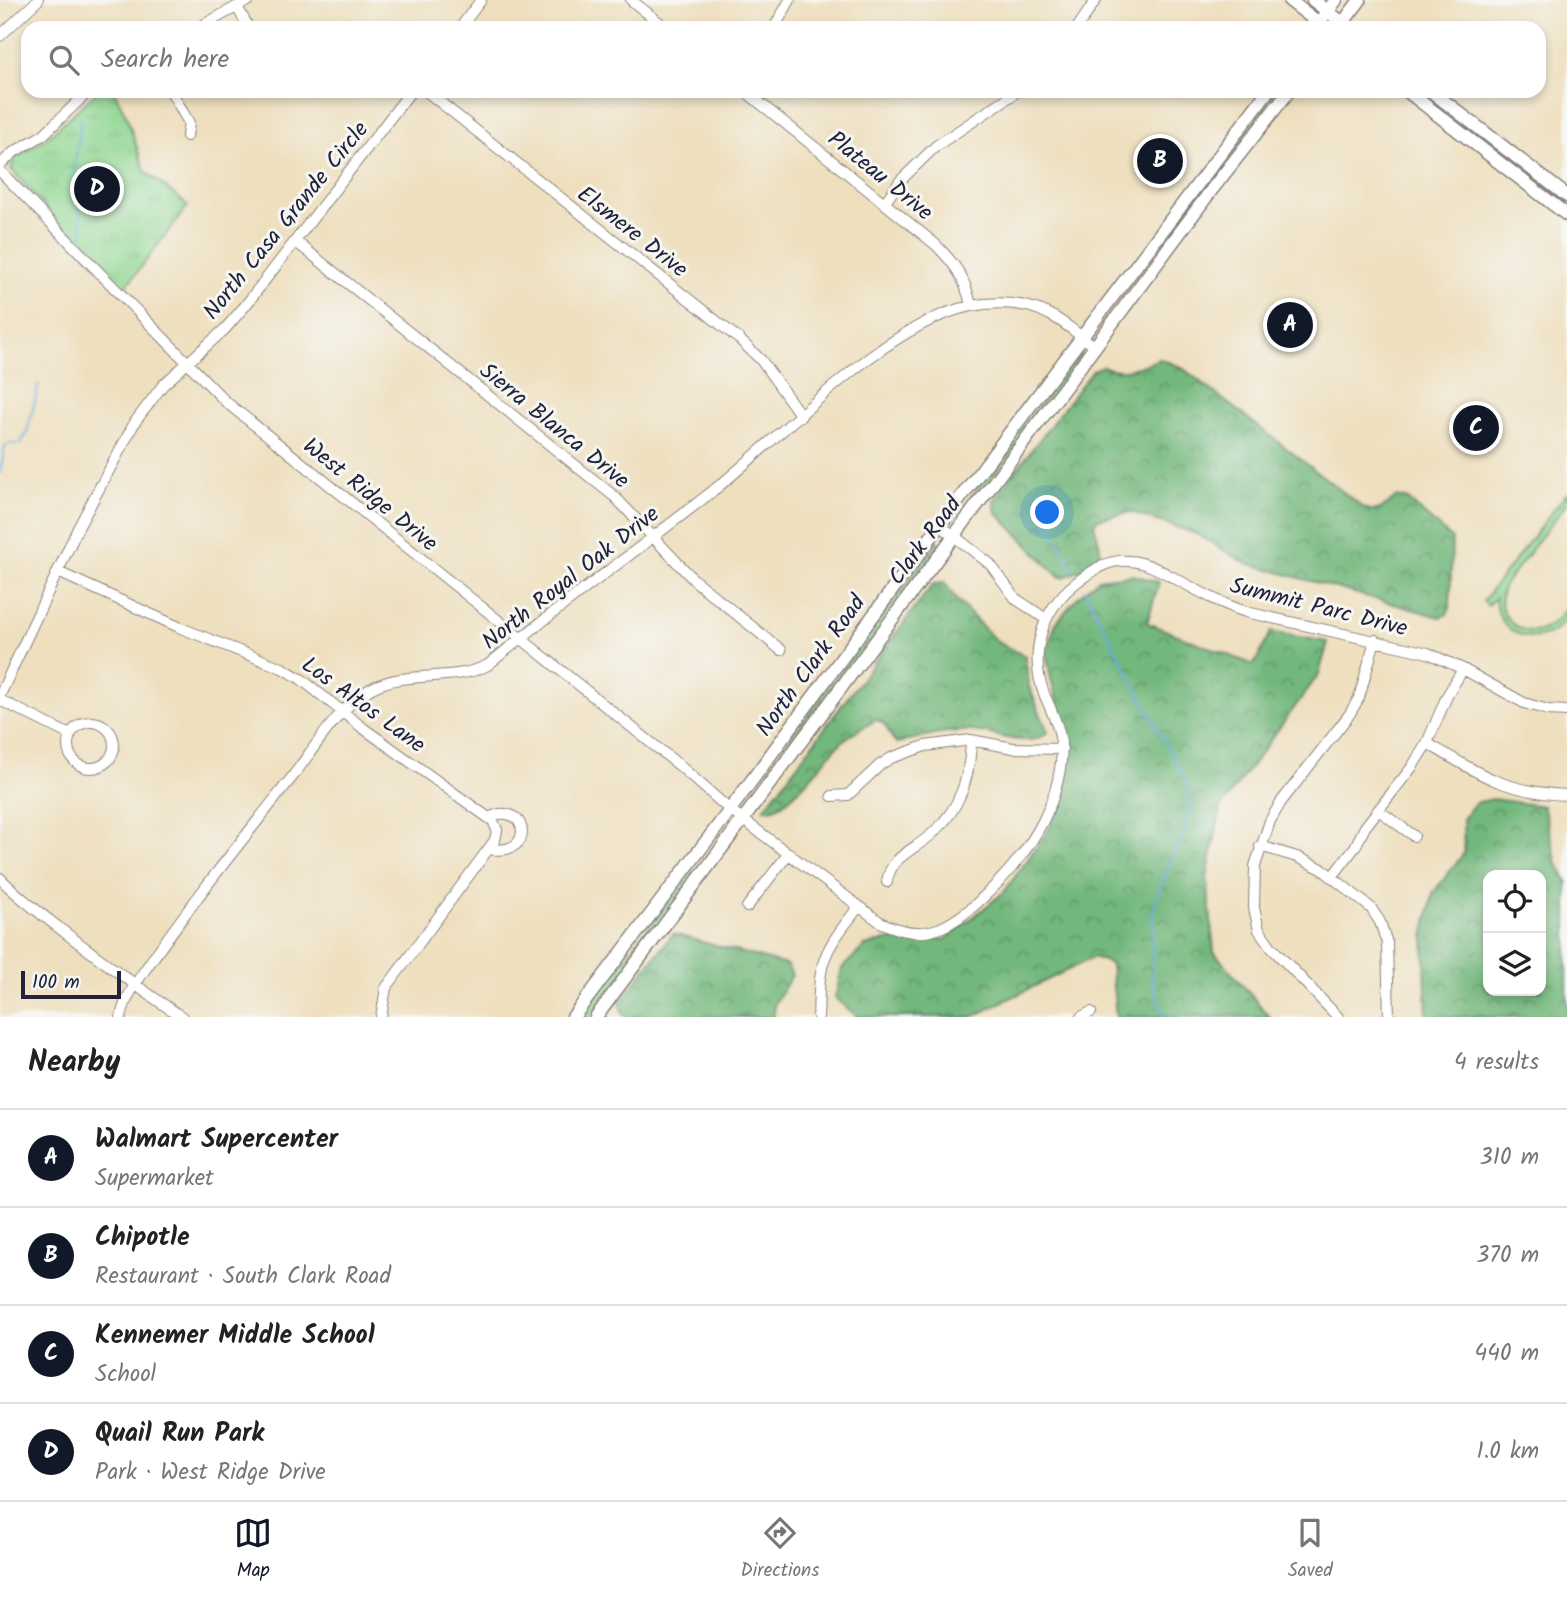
<!DOCTYPE html>
<meta charset="utf-8">
<style>
:root{--surface:#fff;--page:#f6f6f6;--text:#222;--muted:#767676;--line:#e0e0e0;--accent:#111827}
body{margin:0;font-family:Kalam,sans-serif;background:var(--page);color:var(--text)}
.controls{position:absolute;right:21px;bottom:21px;display:grid;overflow:hidden;border-radius:14px;box-shadow:0 4px 10px #0003}
.controls button{width:63px;height:63px;display:grid;place-items:center;padding:0;border:0;border-bottom:2px solid var(--line);background:var(--surface);color:var(--text);font:35px sans-serif}
.scale{position:absolute;left:21px;bottom:18px;width:100px;box-sizing:border-box;padding-left:7px;border:4px solid #22223b;border-top:0;font-size:19px;line-height:24px;white-space:nowrap;color:#22223b;-webkit-text-stroke:5px #f6f6f2;paint-order:stroke}
.you{position:absolute;left:1048px;top:513px;width:24px;height:24px;margin:-18px;border:5px solid #fff;border-radius:50%;background:#1a73e8;box-shadow:0 0 0 10px #1a73e833}
.badge{display:grid;place-items:center;width:46px;height:46px;border-radius:50%;background:var(--accent);color:#fff;font-size:23px;font-weight:700}
.pin{position:absolute;translate:-50% -50%;border:4px solid #fff;box-shadow:0 2px 7px #0006}
.list{margin:0;padding:0;list-style:none}
h2{display:flex;justify-content:space-between;align-items:center;height:91px;margin:0;padding:0 28px;font-size:30px}
h2 small{font-size:23px;font-weight:400;color:var(--muted)}
.list li{display:grid;grid-template-columns:46px 1fr auto;gap:21px;align-items:center;box-sizing:border-box;height:98px;padding:0 28px;border-top:2px solid var(--line)}
.list b{display:block;font-size:26px;white-space:nowrap}
.list p{margin:0;font-size:23px;white-space:nowrap;color:var(--muted)}
.list em{font-size:23px;font-style:normal;color:var(--muted)}
.icon{flex:none;width:38px;height:38px;fill:none;stroke:currentColor;stroke-width:2;stroke-linecap:round;stroke-linejoin:round}
.map{position:relative;flex:none;width:1567px;height:1017px;overflow:hidden}
.search{position:absolute;background:var(--surface);box-shadow:0 4px 10px #0003;left:21px;right:21px;top:21px;height:77px;display:flex;align-items:center;gap:18px;box-sizing:border-box;padding:0 24px;border-radius:21px;color:var(--muted);font-size:26px}
.sheet{height:483px;background:var(--surface)}
nav{display:flex;justify-content:space-around;align-items:center;box-sizing:border-box;height:98px;border-top:2px solid var(--line);background:var(--surface);font-size:19px;color:var(--muted)}
nav a{display:grid;justify-items:center;gap:4px}
nav .on{color:var(--accent)}
.map>svg:first-child{display:block}
.grass{fill:url(#grass-tufts);stroke:#587c66;stroke-width:2}
.forest{fill:url(#forest-crowns);stroke:#4a6c5b;stroke-width:2;fill-rule:evenodd}
.garden{fill:#8ed691;stroke:#587c66;stroke-width:2}
.lines{fill:none;stroke-linecap:round;stroke-linejoin:round}
.stream{stroke:#66aadb;stroke-width:2}
.minor-casing{stroke:#88807c;stroke-width:12}
.major-casing{stroke:#88807c;stroke-width:15}
.minor{stroke:#fff;stroke-width:10}
.major{stroke:#fff;stroke-width:12}
.labels{text-anchor:middle;stroke-width:6;stroke-linejoin:round;paint-order:stroke}
.street-label{font-size:23px;fill:#22223b;stroke:#f6f6f2}
</style>
<div class="map">
<svg width="1567" height="1017" viewBox="0 0 1567 1017">
<defs>
<pattern id="grass-tufts" width="24" height="20" patternUnits="userSpaceOnUse" patternTransform="scale(1.75)"><rect width="24" height="20" fill="#8ed691"/><path d="M3 7l-1-3M5 7V3M7 7l1-3M15 17l-1-3M17 17v-4M19 17l1-3" fill="none" stroke="#7ab77e"/></pattern>
<pattern id="forest-crowns" width="20" height="18" patternUnits="userSpaceOnUse" patternTransform="scale(1.75)"><rect width="20" height="18" fill="#72b77b"/><path d="M2 6a3 3 0 1 1 6 0M12 15a3 3 0 1 1 6 0" fill="none" stroke="#5d9466"/></pattern>
</defs>
<rect width="100%" height="100%" fill="#f6f6f2"/>
<filter id="ink" filterUnits="userSpaceOnUse"><feTurbulence type="fractalNoise" baseFrequency=".0143" numOctaves="2"/><feDisplacementMap in="SourceGraphic" scale="14" xChannelSelector="R" yChannelSelector="G"/><feConvolveMatrix kernelMatrix="1 2 1 2 8 2 1 2 1" color-interpolation-filters="sRGB"/></filter>
<filter id="wash" filterUnits="userSpaceOnUse"><feTurbulence type="fractalNoise" baseFrequency=".00686" numOctaves="4" result="noise"/><feDisplacementMap in="SourceGraphic" scale="28" xChannelSelector="R" yChannelSelector="G"/><feGaussianBlur stdDeviation="1.57" result="paint"/><feColorMatrix in="noise" values="0 0 0 0 0 0 0 0 0 0 0 0 0 0 0 0 0 1.4 0 .05"/><feComposite in="paint" operator="in"/></filter>
<g filter="url(#wash)">
<rect width="100%" height="100%" fill="#eedfbe"/>
<path class="grass" d="M98,91h16l12,24 19,56 43,35 -67,87 -110,-124 3,-10 30,-19z
M1276,91h7l-65,82z
M1078,353l3,2 -24,36 -97,131 -3,-2 2,-4 29,-44z
M938,542l4,3 -173,235 -4,-3 14,-23z
M691,871l6,4 -108,142h-9z"/>
<path class="forest" d="M1160,359l21,8 183,141c14,7 21,-2 33,-11l11,3 44,39 -2,70 -4,6 -6,2 -194,-54 -50,-29 -65,-22 -33,7 -4,5c2,8 7,20 6,28 -1,10 -32,26 -41,25l-63,-65 -2,-13 98,-128 10,-5c22,9 37,1 58,-7z
M1132,575l27,7 -12,41 107,42 17,-33 57,10 -9,32 -98,133 -14,70 7,75 56,65h-154l-5,-53 -17,-7 -122,60h-114l-23,-19 7,-30 23,-22 22,-6 59,-1 58,-47 44,-61 14,-41 8,-43 -19,-68 -5,-27 10,-29 19,-23 23,-21z
M945,583l11,16 41,43 28,14 4,31 19,45c-18,18 -52,1 -75,-1 -26,-2 -51,6 -76,12 -10,-7 -8,-21 -21,-23 -10,6 -23,12 -32,20 -18,15 -56,74 -80,69l169,-225z
M1493,799l50,7 14,57 10,18v136h-140l-3,-80 9,-44 31,-40 -1,-34 12,-16zM1488,875h53v116h-53z
M673,934l114,31 5,10 -18,30v12h-148l-4,-6 -2,-9z"/>
<path class="garden" d="M1567,493v10c-15,20 -31,40 -46,61 -7,8 -16,17 -19,26 -7,26 18,48 42,39 10,-4 17,-14 23,-23 0,41 -68,45 -72,-8l-7,8 -5,-5z"/>
<g class="lines">
<path class="stream" d="M81,119l-7,52 8,55 -1,15 29,34 13,12
M0,473l4,-23 3,-6h13l7,-11 12,-49
M1044,511l29,59
M1084,589l101,191 6,24 -7,27 -18,40 -13,38 -1,71 11,37"/>
</g>
</g>
<g filter="url(#ink)">
<g class="lines">
<defs>
<path id="minor" d="M631,0l35,28
M237,7l12,21
M198,28l51,-28
M460,28l21,-28
M774,28l16,-28
M1077,28l19,-28
M0,36l38,-36
M171,91l18,32 -2,13
M426,91l313,248 22,21 40,56
M745,91l190,153c20,20 30,33 36,62
M0,165l14,-13 29,-17 46,-44
M0,171l226,231 454,364 50,44 150,112c40,19 63,11 96,-18 42,-38 78,-83 85,-142 3,-26 -6,-43 -16,-66 -17,-42 -4,-86 32,-114 16,-12 31,-23 52,-21 18,1 34,11 49,19 22,12 44,24 68,32l182,41 35,16 61,34 24,7 19,1
M885,202l16,-22 35,-34 82,-55
M295,241l320,256 79,83 87,70
M940,525l50,39 26,35 30,20
M58,572l123,56 101,40 19,11 62,49 130,93 4,9 -2,10 -109,148 -5,29
M0,695l78,-167 57,-106 28,-37 62,-56 20,-23 166,-215
M0,700l70,35
M68 745a23 23 0 1 1 46 0a23 23 0 1 1-46 0Z
M1427,743c52,31 77,49 140,52
M832,796l16,-1 32,-30 11,-7 34,-12 46,-6 42,8 49,1
M1378,810l36,26
M489,818c36,-20 51,39 0,31
M1260,846l37,11 25,12 49,39 9,14 7,21 2,74
M1332,877l23,-30 10,-20 47,-60 15,-24 20,-47 16,-27
M0,878c20,21 44,38 67,56 38,29 76,57 115,83
M887,882c3,-26 28,-32 46,-49 28,-25 37,-57 38,-93
M747,907l42,-54
M121,1017c2,-12 8,-23 15,-34 48,-71 103,-139 157,-207 22,-29 45,-68 77,-87 36,-20 83,-6 118,-24 75,-63 155,-118 231,-179 67,-54 167,-163 252,-180 24,-5 55,-4 77,8 18,8 32,23 48,33
M818,1017c1,-15 0,-30 3,-44 4,-27 23,-46 38,-67
M1081,1017l10,-5
M1338,1017l-67,-70 -12,-17 -5,-22 1,-42 15,-45 11,-19 68,-87 10,-17 16,-58"/>
<path id="major" d="M1289,0l36,28
M1313,0l36,28
M1323,17l13,-17
M1339,28l21,-28
M1407,91l160,124
M1431,91l136,105
M573,1017l157,-207 210,-285 328,-434
M596,1017l617,-829 76,-97"/>
</defs>
<use href="#minor" class="minor-casing"/>
<use href="#major" class="major-casing"/>
<use href="#minor" class="minor"/>
<use href="#major" class="major"/>
</g>
</g>
<g class="labels">
<g class="street-label">
<text transform="translate(881 175) rotate(39)" y="8">Plateau Drive</text>
<text transform="translate(285 220) rotate(-51)" y="8">North Casa Grande Circle</text>
<text transform="translate(633 231) rotate(38)" y="8">Elsmere Drive</text>
<text transform="translate(555 425) rotate(39)" y="8">Sierra Blanca Drive</text>
<text transform="translate(371 494) rotate(39)" y="8">West Ridge Drive</text>
<text transform="translate(924 540) rotate(-53)" y="8">Clark Road</text>
<text transform="translate(570 577) rotate(-38)" y="8">North Royal Oak Drive</text>
<text transform="translate(1319 606) rotate(14)" y="8">Summit Parc Drive</text>
<text transform="translate(810 665) rotate(-54)" y="8">North Clark Road</text>
<text transform="translate(364 704) rotate(36)" y="8">Los Altos Lane</text>
</g>
</g>
</svg>
<div class="controls">
<button><svg class="icon" aria-label="locate" viewBox="0 0 24 24"><circle cx="12" cy="12" r="6"/><path d="M12 2v4M12 18v4M2 12h4M18 12h4"/></svg></button>
<button><svg class="icon" aria-label="layers" viewBox="0 0 24 24"><path d="M12 4l9 5-9 5-9-5zM3 14l9 5 9-5"/></svg></button>
</div>
<div class="scale">100 m</div>
<div class="you"></div>
<div class="pin badge" style="left:1290px;top:325px">A</div>
<div class="pin badge" style="left:1160px;top:161px">B</div>
<div class="pin badge" style="left:1476px;top:428px">C</div>
<div class="pin badge" style="left:97px;top:189px">D</div>
<div class="search"><svg class="icon" aria-label="search" viewBox="0 0 24 24"><circle cx="10" cy="10" r="6"/><path d="M15 15l6 6"/></svg>Search here</div>
</div>
<section class="sheet">
<h2>Nearby<small>4 results</small></h2>
<ul class="list">
<li><span class="badge">A</span><div><b>Walmart Supercenter</b><p>Supermarket</p></div><em>310 m</em></li>
<li><span class="badge">B</span><div><b>Chipotle</b><p>Restaurant · South Clark Road</p></div><em>370 m</em></li>
<li><span class="badge">C</span><div><b>Kennemer Middle School</b><p>School</p></div><em>440 m</em></li>
<li><span class="badge">D</span><div><b>Quail Run Park</b><p>Park · West Ridge Drive</p></div><em>1.0 km</em></li>
</ul>
</section>
<nav>
<a class="on"><svg class="icon" aria-label="map" viewBox="0 0 24 24"><path d="M3 6l6-2 6 2 6-2v14l-6 2-6-2-6 2zM9 4v14M15 6v14"/></svg>Map</a>
<a><svg class="icon" aria-label="directions" viewBox="0 0 24 24"><path d="M12 3l9 9-9 9-9-9zM9 14v-3h6M13 9l2 2-2 2"/></svg>Directions</a>
<a><svg class="icon" aria-label="saved" viewBox="0 0 24 24"><path d="M7 4h10v16l-5-4-5 4z"/></svg>Saved</a>
</nav>
